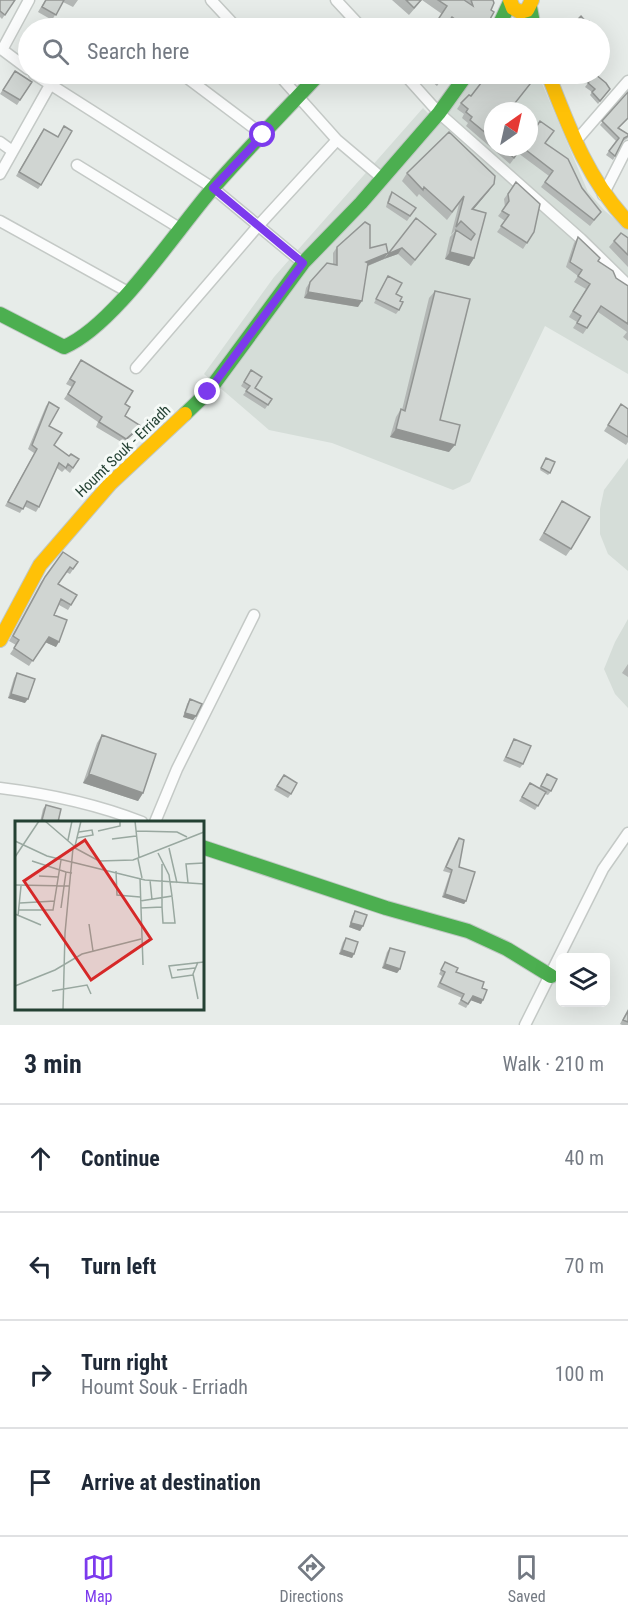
<!DOCTYPE html>
<meta charset="utf-8">
<style>
:root{--surface:#fff;--page:#f6f6f7;--text:#1f2937;--muted:#747a83;--line:#e0e1e3;--accent:#7c3aed}
body{margin:0;font-family:"Roboto Condensed",sans-serif;background:var(--page);color:var(--text)}
.controls{position:absolute;right:18px;bottom:18px;display:grid;overflow:hidden;border-radius:9px;box-shadow:0 6px 24px #0002}
.controls button{width:54px;height:54px;display:grid;place-items:center;padding:0;border:0;border-bottom:2px solid var(--line);background:var(--surface);color:var(--text);font:30px sans-serif}
.compass{position:absolute;left:484px;top:102px;width:54px;height:54px;border-radius:50%;background:var(--surface);box-shadow:0 6px 24px #0002;rotate:34deg}
.stop{position:absolute;width:18px;height:18px;margin:-14px;border:4px solid #7c3aed;border-radius:50%;background:#fff}
.stop.end{background:#7c3aed;border-color:#fff;box-shadow:0 2px 6px #0008}
.list{margin:0;padding:0;list-style:none}
h2{display:flex;justify-content:space-between;align-items:center;height:78px;margin:0;padding:0 24px;font-size:26px}
h2 small{font-size:20px;font-weight:400;color:var(--muted)}
.list li{display:grid;grid-template-columns:39px 1fr auto;gap:18px;align-items:center;box-sizing:border-box;height:108px;padding:0 24px;border-top:2px solid var(--line)}
.list b{display:block;font-size:22px;white-space:nowrap}
.list p{margin:0;font-size:20px;white-space:nowrap;color:var(--muted)}
.list em{font-size:20px;font-style:normal;color:var(--muted)}
.icon{flex:none;width:33px;height:33px;fill:none;stroke:currentColor;stroke-width:2;stroke-linecap:round;stroke-linejoin:round}
.map{position:relative;flex:none;width:628px;height:1025px;overflow:hidden}
.search{position:absolute;background:var(--surface);box-shadow:0 6px 24px #0002;left:18px;right:18px;top:18px;height:66px;display:flex;align-items:center;gap:15px;box-sizing:border-box;padding:0 21px;border-radius:33px;color:var(--muted);font-size:22px}
.sheet{height:510px;background:var(--surface)}
nav{display:flex;justify-content:space-around;align-items:center;box-sizing:border-box;height:84px;border-top:2px solid var(--line);background:var(--surface);font-size:16px;color:var(--muted)}
nav a{display:grid;justify-items:center;gap:3px}
nav .on{color:var(--accent)}
.map>svg:first-child{display:block}
.built{fill:#d5ddd8;fill-rule:evenodd}
.lines{fill:none;stroke-linecap:round;stroke-linejoin:round}
.street-casing{stroke:#c4c9c6;stroke-width:13}
.fast-casing{stroke:#c0c8c4;stroke-width:16}
.slow-casing{stroke:#c0c8c4;stroke-width:16}
.street{stroke:#fbfcfc;stroke-width:10}
.fast{stroke:#4caf50;stroke-width:14}
.slow{stroke:#ffc107;stroke-width:14}
.wall{fill:#b3b7b5}
.shaded-wall{fill:#929593}
.building{fill:#d0d5d2;stroke:#929593;stroke-width:1.5}
.route{stroke:#7c3aed;stroke-width:8}
.labels{text-anchor:middle;stroke-width:6;stroke-linejoin:round;paint-order:stroke}
.street-label{font-size:15px;fill:#244133;stroke:#f6faf7}
.inset-road{fill:none;stroke:#99a8a0;stroke-width:1.5}
.view{fill:#d62828;fill-opacity:0.15;stroke:#d62828;stroke-width:3}
.inset-edge{fill:none;stroke:#244133;stroke-width:3}
</style>
<div class="map">
<svg width="628" height="1025" viewBox="0 0 628 1025">
<rect width="100%" height="100%" fill="#e7ece9"/>
<path class="built" d="M478,74h60l50,118 17,19 23,19v144l-83,-48 -75,156 -17,8 -121,-47 -63,-13 -65,-56 70,-97 149,-169 14,14zM493,111h36v36h-36z
M628,458v113l-20,-17 -8,-20v-25l4,-19z
M628,619v89l-13,-14 -11,-25 11,-27z"/>
<g class="lines">
<defs>
<path id="street" d="M211,0l26,28
M336,0l26,28
M0,48l28,21
M2,50l27,-50
M34,74l179,114 90,75
M182,74l81,61
M278,74l59,66
M404,74l35,39 142,126 47,46
M0,142l11,8
M575,142l53,-61
M77,165l104,64
M0,174l50,-89
M603,195l25,-49
M0,221l128,71
M136,368l122,-142 79,-86 45,38
M0,788c49,6 96,16 142,34
M155,822l22,-53 77,-154
M525,1025l78,-156 25,-36"/>
<path id="fast" d="M530,7l4,21
M498,28l12,-26
M0,314l64,33c50,-21 111,-115 149,-159 34,-39 71,-76 106,-114
M185,414l23,-22 95,-129 58,-60 78,-90 28,-39
M202,847l184,61 82,23 39,18 44,27"/>
<path id="slow" d="M510,0l3,8 7,4 7,-2 5,-10
M548,74c21,54 40,106 80,148
M0,640l40,-75 70,-81 75,-70"/>
</defs>
<use href="#street" class="street-casing"/>
<use href="#fast" class="fast-casing"/>
<use href="#slow" class="slow-casing"/>
<use href="#street" class="street"/>
<use href="#fast" class="fast"/>
<use href="#slow" class="slow"/>
</g>
<path class="wall" d="M0,0h15l-13,19 -2,-2z
M45,0h33l-5,7 -10,-5 -11,18 -14,-8z
M392,0h101l-8,28h-33l-5,-3 -3,3h-6l-4,-2 8,-12 -20,-14 -13,15z
M15,71l17,11 -15,23 -17,-11z
M427,74h16l2,1 -8,11 -12,-10z
M578,74h14l-6,6z
M595,74l15,15 -12,15 -8,-9 2,-3 -7,-5z
M628,92v27l-9,9 9,6v4l-5,3 -10,19 -7,-5 10,-14 -16,-16z
M461,103l32,8v36h36l16,-4 56,69 -11,14 -49,-39 8,-11 -31,-23 -8,11 -44,-38 2,-3 -6,-5 2,-4 -7,-5z
M41,133v52l-3,4 -22,-13z
M407,173l87,11 -21,26 13,3 -12,45 -5,8 -24,-7 5,-22 6,-7 6,4 -6,-5 -5,6 8,-31 -12,16 -28,-26 -2,3 -15,-16z
M516,182l18,50 -11,17 -26,-17 8,-11 -7,-5 7,-9 -1,-8z
M392,192l24,16 -9,13 -21,-14 3,-11z
M416,218l20,16 -25,32 -13,-12 -14,5z
M578,237l20,24 18,17 12,8v55l-5,-4 4,-5 -29,-20 -15,22 -10,-6 4,-6 -8,-5 17,-28 -12,-7 4,-6 -12,-9 8,-24z
M628,238v29l-19,-20 5,-6z
M337,247l33,1 14,11 -16,7 -10,41 -54,-9 2,-10 4,-6 23,-18v-11z
M388,276l12,25 -1,9 -3,4 -22,-11z
M435,291l5,129 9,32 -59,-15 6,-20 5,-8 1,1 27,-112z
M81,360l44,44v12l13,14 -15,13 -27,-16 2,-5 -34,-23 8,-12 -6,-3z
M251,370l4,18 17,11 -7,10 -22,-14 4,-5 -6,-4z
M49,402v24l5,19 15,11 10,3 -9,14 -5,-4 -3,3 -5,-4 -18,39 -3,5 -12,-6 -4,7 -15,-7 29,-53 -6,-4 18,-43z
M628,409v33l-2,3 -22,-14 13,-20z
M545,460l5,13 -2,2 -8,-5z
M562,501l9,48 -5,7 -27,-16z
M63,552l15,10 -8,12 -4,-2 -8,12 13,21 -3,5 -9,-5 -5,10 2,32 -11,-5 -16,24 -19,-12 6,-9 -7,-4 32,-59z
M628,664v13l-6,-4z
M17,673l8,30 -17,-5 6,-20z
M190,699l6,17 -3,4 -10,-3 4,-13z
M102,735l41,58 -5,8 -55,-18 14,-40z
M514,739l9,25 -3,4 -17,-7z
M547,774l4,17 -3,4 -3,-1 -10,16 -16,-9 11,-18 9,5z
M284,775l7,19 -3,4 -14,-8z
M46,805l12,17h-18l3,-13z
M459,838v29l7,34 -2,3 -22,-7 8,-24 -7,-2 13,-29z
M355,911l8,15 -3,5 -11,-4 3,-11z
M346,938l8,16 -2,4 -13,-4 4,-12z
M390,948l10,21 -3,4 -15,-5 5,-16z
M445,962l11,10 26,16 1,12 -2,4 -10,-4 -5,8 -8,-4 4,-6 -25,-11 5,-11 -3,-2z
M628,1009v16h-6l-2,-1z"/>
<path class="shaded-wall" d="M494,184l-5,7 -22,26 5,-8z
M402,248l-4,6 -14,5 4,-5z
M450,252l24,6 -5,8 -24,-7z
M388,253l-4,6 -22,9 4,-6z
M308,292l54,9 -4,6 -54,-9z
M141,426l-3,4 -15,13 3,-4z
M396,429l59,16 -6,7 -59,-15z
M49,637l10,5 -3,5 -11,-5z
M11,694l17,5 -3,4 -17,-5z
M185,713l11,3 -3,4 -10,-3z
M89,774l54,19 -5,8 -55,-18z
M445,894l21,7 -2,3 -22,-7z
M351,923l12,3 -3,5 -11,-4z
M342,950l12,4 -2,4 -13,-4z
M385,964l15,5 -3,4 -15,-5z
M473,996l10,4 -2,4 -11,-4z"/>
<path class="building" d="M0,0h15l-10,15 -5,-4z
M46,0h18l-8,15 -14,-8z
M406,0h15l-7,8z
M438,0h26l9,6 -2,-6h22l1,3 -3,7 3,2 -9,16h-18l-15,-11 -5,7 -8,-6 8,-12z
M581,16l6,7 2,-2 8,7h-26l-1,-1z
M600,41l3,4 -3,3z
M15,71l17,11 -12,18 -17,-10z
M430,74h13l2,1 -5,7z
M488,74h38l8,5 -19,24 6,4 -2,4h-26v28l-23,-19 2,-3 -6,-5 2,-3 -7,-6 8,-8 2,1z
M595,74l11,9 4,6 -10,12 -8,-9 3,-3 -7,-6z
M628,92v26l-10,10 10,6v2l-4,2 -9,18 -6,-5 10,-13 -17,-17z
M540,121l14,10 -9,12 23,16 14,29 19,24 -7,8 -49,-38 8,-11 -31,-24 -8,11 -12,-11h27v-15l3,2z
M64,126l8,5 -31,54 -22,-13 25,-43 14,8z
M449,132l46,44 -1,8 -22,25 14,4 -12,45 -24,-6 6,-22 15,10 4,-6 -14,-13 -5,6 8,-31 -12,16 -28,-25 -1,3 -16,-17z
M516,182l24,22 -6,28 -7,11 -26,-17 8,-11 -7,-4 7,-10 -1,-7z
M392,192l24,16 -6,8 -22,-13z
M416,218l20,16 -21,26 -13,-12 -14,6z
M365,222l5,3v23l16,-4 2,9 -22,9 2,1 -6,38 -54,-9 2,-10 17,-19 10,2v-18z
M621,233l7,5v17l-14,-14z
M578,237l22,21 -2,3 15,10 3,7 12,8v38l-27,-18 -14,22 -10,-5 4,-7 -8,-5 17,-27 -12,-8 4,-6 -12,-8z
M388,276l14,7 -6,11 6,3 -2,4 3,1 -4,8 -23,-11z
M435,291l35,8 -30,121 20,5 -5,20 -59,-16 5,-20 4,2z
M81,360l52,31 -8,13 5,3 -5,9 16,10 -15,13 -27,-17 3,-5 -34,-23 7,-12 -5,-3z
M251,370l11,7 -7,11 17,11 -4,6 -22,-14 4,-5 -6,-4z
M49,402l10,6 -10,18 13,7 -8,12 15,11 2,-2 8,5 -6,9 -5,-4 -2,4 -7,-5 -20,44 -12,-6 -4,8 -15,-7 29,-53 -5,-4z
M621,404l7,5v28l-20,-12z
M546,458l9,4 -5,11 -9,-5z
M562,501l28,16 -19,32 -27,-16z
M63,552l15,10 -5,7 -3,-2 -12,17 19,11 -6,10 -10,-6 -7,16 13,5 -8,22 -10,-5 -16,24 -19,-13 5,-8 -6,-4 32,-59z
M17,673l18,6 -7,20 -17,-5z
M190,699l12,5 -6,12 -11,-3z
M102,735l54,19 -13,39 -54,-19z
M514,739l17,7 -8,18 -17,-7z
M547,774l10,5 -6,12 -10,-5z
M284,775l13,8 -6,11 -14,-8z
M530,783l16,9 -8,14 -16,-9z
M46,805l15,4 -3,13h-7l-9,-2z
M459,838l5,2 -5,27 16,5 -9,29 -21,-7 7,-24 -6,-3z
M355,911l12,4 -4,11 -12,-3z
M346,938l12,4 -4,12 -12,-4z
M390,948l15,4 -5,17 -15,-5z
M445,962l13,6 -2,4 28,10 -2,6 5,2 -4,10 -10,-4 -5,8 -7,-4 3,-6 -24,-11 5,-11 -4,-2z
M628,1011v11l-5,-2z"/>
<g class="lines">
<path class="route" d="M208,392l95,-129 -90,-75 50,-53"/>
</g>
<g class="labels">
<g class="street-label">
<text transform="translate(123 451) rotate(-44)" y="5">Houmt Souk - Erriadh</text>
</g>
</g>
<g transform="translate(15 821)">
<rect width="189" height="189" fill="#e7ece9"/>
<path class="inset-road" d="M30,0l29,25M120,0l4,37M83,10l22,-5v-5M121,10l41,1 10,5M62,17l16,-3 -1,-5 -13,2M97,18l24,-3M53,19l4,-19M0,20l32,15 98,24 59,4M60,25l6,-25M60,27l24,13 34,-1 71,-28M154,27l8,35M0,36l24,-36M123,38l4,19M17,40l34,11M101,50l1,24 23,2M24,55l19,1M125,57l1,30 21,-1v-43M135,59l2,20M173,62l-2,-19 18,-1M0,64l55,1M125,80l32,-5 -3,-21 -11,-22M5,82l35,-2M147,86l1,16h12l-3,-27M46,87l5,-36 6,1M126,87l2,57M4,89h34l8,-50M0,93l26,11M3,95l3,-30M74,103l4,27M162,149l18,-2M178,154l-21,3 -3,-12 35,-4M0,165l40,-16 27,-16 59,-15M37,170l35,-6 4,9M183,178l-5,-25 5,-12M48,189l2,-77 8,-85"/>
<path class="view" d="M70,19l66,99 -60,41 -67,-99z"/>
<rect width="189" height="189" class="inset-edge"/>
</g>
</svg>
<div class="controls">
<button><svg class="icon" aria-label="layers" viewBox="0 0 24 24"><path d="M12 4l9 5-9 5-9-5zM3 14l9 5 9-5"/></svg></button>
</div>
<svg class="compass" viewBox="-18 -18 36 36"><path d="M0-13l5 13h-10z" fill="#e53935"/><path d="M0 13l5-13h-10z" fill="#747a83"/></svg>
<div class="stop" style="left:263px;top:135px"></div>
<div class="stop end" style="left:208px;top:392px"></div>
<div class="search"><svg class="icon" aria-label="search" viewBox="0 0 24 24"><circle cx="10" cy="10" r="6"/><path d="M15 15l6 6"/></svg>Search here</div>
</div>
<section class="sheet">
<h2>3 min<small>Walk · 210 m</small></h2>
<ul class="list">
<li><svg class="icon" aria-label="ahead" viewBox="0 0 24 24"><path d="M12 20V5M6 11l6-6 6 6"/></svg><div><b>Continue</b></div><em>40 m</em></li>
<li><svg class="icon" aria-label="left" viewBox="0 0 24 24"><path d="M17 20v-9H6M10 6l-5 5 5 5"/></svg><div><b>Turn left</b></div><em>70 m</em></li>
<li><svg class="icon" aria-label="right" viewBox="0 0 24 24"><path d="M7 20v-9h11M14 6l5 5-5 5"/></svg><div><b>Turn right</b><p>Houmt Souk - Erriadh</p></div><em>100 m</em></li>
<li><svg class="icon" aria-label="arrive" viewBox="0 0 24 24"><path d="M6 21V4h12l-3 4 3 4H6"/></svg><div><b>Arrive at destination</b></div></li>
</ul>
</section>
<nav>
<a class="on"><svg class="icon" aria-label="map" viewBox="0 0 24 24"><path d="M3 6l6-2 6 2 6-2v14l-6 2-6-2-6 2zM9 4v14M15 6v14"/></svg>Map</a>
<a><svg class="icon" aria-label="directions" viewBox="0 0 24 24"><path d="M12 3l9 9-9 9-9-9zM9 14v-3h6M13 9l2 2-2 2"/></svg>Directions</a>
<a><svg class="icon" aria-label="saved" viewBox="0 0 24 24"><path d="M7 4h10v16l-5-4-5 4z"/></svg>Saved</a>
</nav>
